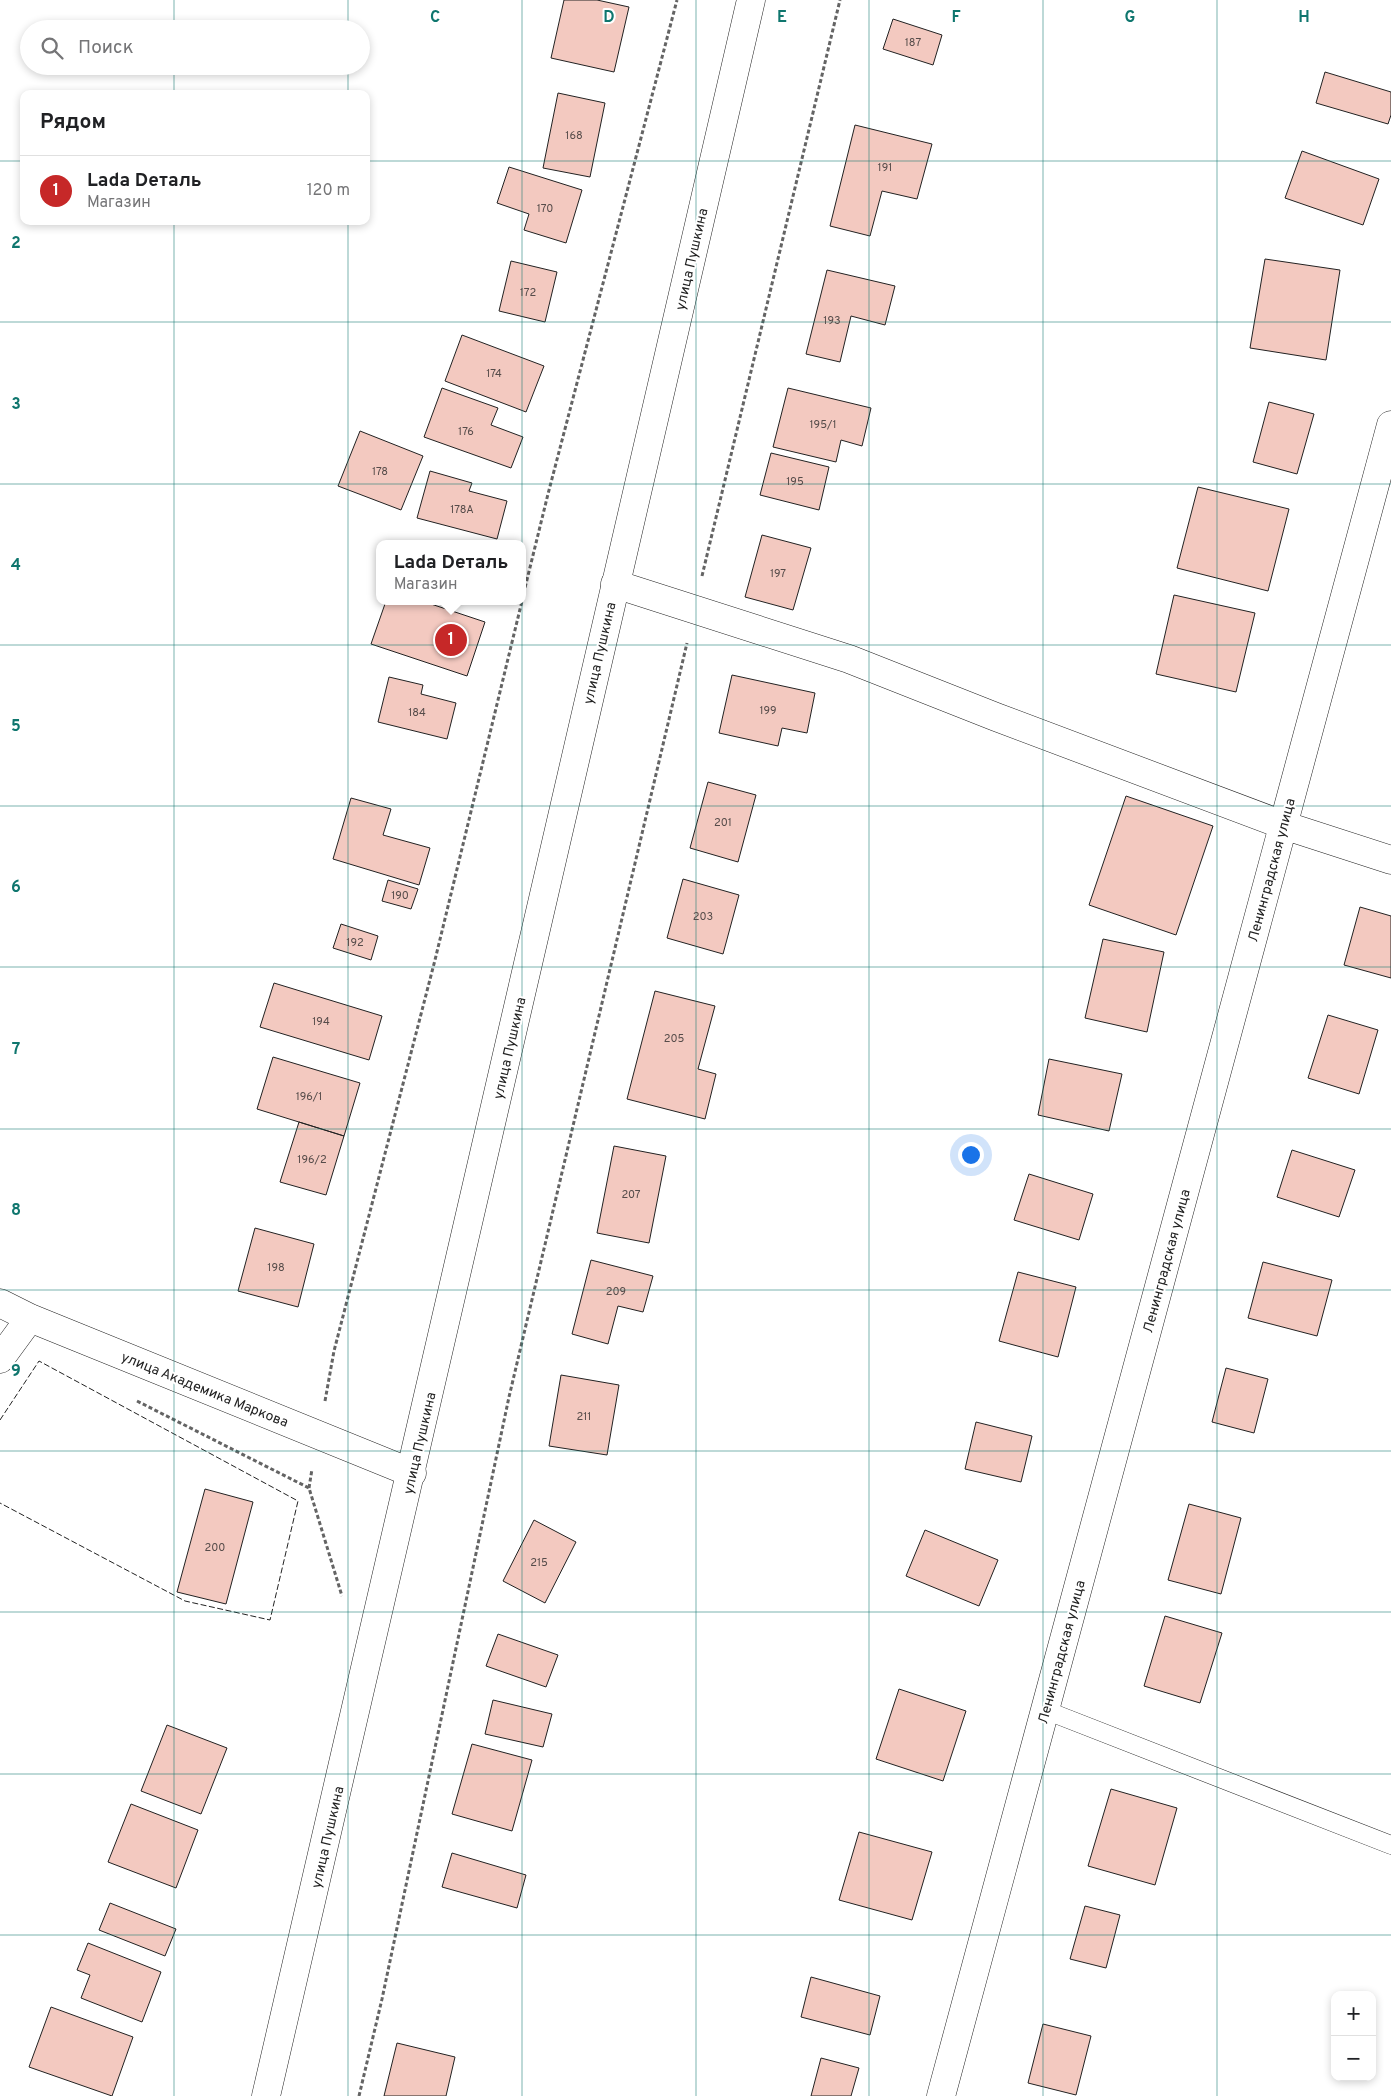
<!DOCTYPE html>
<html lang="ru">
<meta charset="utf-8">
<style>
:root{--surface:#fff;--page:#f2f2f2;--text:#202124;--muted:#757577;--line:#e0e0e0;--accent:#c62828}
body{margin:0;font-family:Overpass,sans-serif;background:var(--page);color:var(--text)}
.controls{position:absolute;right:15px;bottom:15px;display:grid;overflow:hidden;border-radius:10px;box-shadow:0 2px 8px #0003}
.controls button{width:45px;height:45px;display:grid;place-items:center;padding:0;border:0;border-bottom:1px solid var(--line);background:var(--surface);color:var(--text);font:25px sans-serif}
.you{position:absolute;left:970px;top:1154px;width:18px;height:18px;margin:-12px;border:4px solid #fff;border-radius:50%;background:#1a73e8;box-shadow:0 0 0 8px #1a73e833}
.badge{display:grid;place-items:center;width:32px;height:32px;border-radius:50%;background:var(--accent);color:#fff;font-size:16px;font-weight:700}
.pin{position:absolute;translate:-50% -50%;border:2px solid #fff;box-shadow:0 1px 5px #0006}
.popup{position:absolute;left:376px;top:540px;width:150px;height:65px;box-sizing:border-box;display:grid;place-content:center;border-radius:10px;background:var(--surface);filter:drop-shadow(0 1px 4px #0005);font-size:16px;white-space:nowrap;color:var(--muted)}
.popup b{font-size:19px;color:var(--text)}
.popup::after{content:'';position:absolute;left:50%;top:100%;margin-left:-10px;border:10px solid transparent;border-top-color:var(--surface)}
.list{margin:0;padding:0;list-style:none}
h2{display:flex;justify-content:space-between;align-items:center;height:65px;margin:0;padding:0 20px;font-size:21px}
h2 small{font-size:16px;font-weight:400;color:var(--muted)}
.list li{display:grid;grid-template-columns:32px 1fr auto;gap:15px;align-items:center;box-sizing:border-box;height:70px;padding:0 20px;border-top:1px solid var(--line)}
.list b{display:block;font-size:19px;white-space:nowrap}
.list p{margin:0;font-size:16px;white-space:nowrap;color:var(--muted)}
.list em{font-size:16px;font-style:normal;color:var(--muted)}
.icon{flex:none;width:28px;height:28px;fill:none;stroke:currentColor;stroke-width:2;stroke-linecap:round;stroke-linejoin:round}
.map{position:relative;flex:none;width:1391px;height:2096px;overflow:hidden}
.search{position:absolute;background:var(--surface);box-shadow:0 2px 8px #0003;left:20px;top:20px;width:350px;height:55px;display:flex;align-items:center;gap:12px;box-sizing:border-box;padding:0 18px;border-radius:28px;color:var(--muted);font-size:19px}
.panel{position:absolute;background:var(--surface);box-shadow:0 2px 8px #0003;left:20px;top:90px;width:350px;height:135px;border-radius:10px}
.map>svg:first-child{display:block}
.building{fill:#f3c9c0;stroke:#222}
.lines{fill:none;stroke-linecap:round;stroke-linejoin:round}
.service-casing{stroke:#222;stroke-width:19}
.minor-casing{stroke:#222;stroke-width:29}
.secondary-casing{stroke:#222;stroke-width:29}
.path{stroke:#646464;stroke-width:3;stroke-dasharray:4 2.5;stroke-linecap:butt}
.service{stroke:#fff;stroke-width:18}
.minor{stroke:#fff;stroke-width:28}
.secondary{stroke:#fff;stroke-width:28}
.fence{stroke:#222;stroke-width:1;stroke-dasharray:6 2.5;stroke-linecap:butt}
.grid{fill:none;stroke:#0f766e;stroke-width:1;stroke-opacity:0.55}
.labels{text-anchor:middle;stroke-width:4;stroke-linejoin:round;paint-order:stroke}
.number-label{font-size:11px;fill:#564c4a}
.street-label{font-size:14px;fill:#222;stroke:#fff}
.grid-label{font-size:16px;text-anchor:middle;font-weight:bold;fill:#0f766e;stroke:#fff;stroke-width:4;stroke-linejoin:round;paint-order:stroke}
</style>
<div class="map">
<svg width="1391" height="2096" viewBox="0 0 1391 2096">
<rect width="100%" height="100%" fill="#fff"/>
<path class="building" d="M564,0h33l32,7 -15,65 -63,-14z
M893,19l49,16 -9,30 -50,-16z
M1325,72l66,20v23l-3,9 -72,-21z
M558,93l47,10 -15,74 -47,-9z
M855,125l77,19 -15,55 -35,-8 -12,45 -40,-10z
M1302,151l77,28 -16,46 -78,-27z
M509,167l73,23 -16,53 -42,-13 5,-16 -32,-11z
M1265,259l75,11 -14,90 -76,-12z
M511,261l46,11 -12,50 -46,-11z
M827,270l68,16 -10,39 -34,-9 -11,46 -34,-8z
M462,335l82,31 -18,46 -81,-31z
M442,388l56,20 -7,17 32,12 -12,31 -87,-31z
M788,388l83,20 -9,38 -21,-6 -5,22 -63,-15z
M1269,402l45,12 -17,60 -44,-12z
M360,431l63,25 -22,54 -63,-24z
M771,453l58,14 -10,43 -59,-15z
M430,471l42,12 -3,8 38,10 -10,38 -80,-21z
M1198,487l91,22 -21,82 -91,-23z
M762,535l49,13 -18,62 -48,-13z
M1174,595l81,18 -19,79 -80,-18z
M386,601h36l63,21 -18,54 -96,-32z
M732,675l83,18 -8,40 -25,-5 -4,18 -59,-13z
M389,677l34,8 -2,9 35,9 -9,36 -69,-17z
M708,782l48,13 -18,67 -48,-14z
M1126,796l87,30 -37,109 -87,-30z
M351,798l40,11 -8,26 47,13 -11,37 -86,-26z
M683,879l56,16 -16,59 -56,-16z
M388,880l30,9 -7,20 -29,-8z
M1360,907l31,9v62l-47,-13z
M341,924l37,12 -7,24 -38,-12z
M1103,939l61,13 -17,80 -62,-14z
M274,983l108,33 -13,44 -109,-33z
M655,991l60,15 -17,63 18,5 -11,45 -78,-20z
M1328,1015l50,15 -19,64 -51,-16z
M273,1057l87,26 -16,53 -87,-27z
M1049,1059l73,15 -13,57 -71,-16z
M299,1122l45,14 -18,59 -46,-13z
M614,1146l52,10 -17,87 -52,-10z
M1292,1150l63,20 -16,47 -62,-20z
M1029,1174l64,20 -14,46 -65,-20z
M255,1228l59,16 -16,63 -60,-16z
M591,1260l62,16 -10,36 -25,-6 -10,38 -36,-10z
M1263,1262l69,18 -15,56 -69,-18z
M1018,1272l58,15 -18,70 -59,-16z
M1226,1368l42,11 -14,54 -42,-11z
M561,1375l58,10 -12,70 -58,-9z
M976,1422l56,14 -11,46 -56,-13z
M205,1489l48,13 -27,102 -49,-12z
M1189,1504l52,14 -20,76 -53,-14z
M534,1520l42,22 -31,61 -42,-22z
M925,1530l73,30 -19,46 -73,-30z
M1165,1616l57,17 -22,70 -56,-17z
M498,1634l60,21 -12,32 -60,-21z
M899,1689l67,22 -23,70 -67,-22z
M493,1700l59,14 -9,33 -58,-13z
M167,1725l60,23 -26,66 -60,-23z
M472,1744l60,16 -20,71 -60,-17z
M1111,1789l66,19 -22,77 -67,-19z
M131,1804l67,26 -22,58 -68,-26z
M859,1832l73,20 -20,68 -73,-20z
M452,1853l74,22 -9,33 -75,-21z
M110,1903l66,26 -11,27 -66,-26z
M1085,1906l35,9 -14,53 -36,-9z
M88,1943l73,29 -19,50 -61,-24 9,-23 -13,-5z
M811,1977l69,19 -10,39 -69,-18z
M51,2007l82,30 -21,59 -83,-29z
M1043,2024l48,12 -15,59 -48,-12z
M397,2043l58,14 -9,39h-62z
M821,2058l38,10 -8,28h-40z"/>
<g class="lines">
<defs>
<path id="service" d="M1045,1710l346,135"/>
<path id="minor" d="M615,584l234,75 147,58 287,108 108,35
M0,1303l30,15 382,155
M0,1359l30,-41
M941,2096l450,-1671"/>
<path id="secondary" d="M266,2096l485,-2096"/>
</defs>
<use href="#service" class="service-casing"/>
<use href="#minor" class="minor-casing"/>
<use href="#secondary" class="secondary-casing"/>
<path class="path" d="M702,576l138,-576
M522,600l26,-106 129,-494
M137,1401l172,87 33,108
M325,1401l9,-50 101,-391 87,-359
M309,1488l3,-19
M359,2096l23,-97 127,-602 178,-754"/>
<use href="#service" class="service"/>
<use href="#minor" class="minor"/>
<use href="#secondary" class="secondary"/>
<path class="fence" d="M0,1420l39,-59 259,140 -28,119 -85,-19 -185,-98"/>
</g>
<path class="grid" d="M174,0v29M348,0v29M522,0v2096M696,0v2096M869,0v2096M1043,0v2096M1217,0v2096M174,66v28M348,66v28M0,161h24M366,161h1025M174,221v1875M348,221v1875M0,322h1391M0,484h1391M0,645h1391M0,806h1391M0,967h1391M0,1129h1391M0,1290h1391M0,1451h1391M0,1612h1391M0,1774h1391M0,1935h1391"/>
<g class="labels">
<g class="number-label">
<text x="913" y="46">187</text>
<text x="574" y="139">168</text>
<text x="885" y="171">191</text>
<text x="545" y="212">170</text>
<text x="528" y="296">172</text>
<text x="832" y="324">193</text>
<text x="494" y="377">174</text>
<text x="823" y="428">195/1</text>
<text x="466" y="435">176</text>
<text x="380" y="475">178</text>
<text x="795" y="485">195</text>
<text x="462" y="513">178А</text>
<text x="778" y="577">197</text>
<text x="768" y="714">199</text>
<text x="417" y="716">184</text>
<text x="723" y="826">201</text>
<text x="400" y="899">190</text>
<text x="703" y="920">203</text>
<text x="355" y="946">192</text>
<text x="321" y="1025">194</text>
<text x="674" y="1042">205</text>
<text x="309" y="1100">196/1</text>
<text x="312" y="1163">196/2</text>
<text x="631" y="1198">207</text>
<text x="276" y="1271">198</text>
<text x="616" y="1295">209</text>
<text x="584" y="1420">211</text>
<text x="215" y="1551">200</text>
<text x="539" y="1566">215</text>
</g>
<g class="street-label">
<text transform="translate(691 259) rotate(-77)" y="5">улица Пушкина</text>
<text transform="translate(599 653) rotate(-77)" y="5">улица Пушкина</text>
<text transform="translate(1271 870) rotate(-75)" y="5">Ленинградская улица</text>
<text transform="translate(509 1048) rotate(-77)" y="5">улица Пушкина</text>
<text transform="translate(1166 1261) rotate(-75)" y="5">Ленинградская улица</text>
<text transform="translate(205 1389) rotate(22)" y="5">улица Академика Маркова</text>
<text transform="translate(419 1443) rotate(-77)" y="5">улица Пушкина</text>
<text transform="translate(1061 1652) rotate(-75)" y="5">Ленинградская улица</text>
<text transform="translate(327 1837) rotate(-77)" y="5">улица Пушкина</text>
</g>
</g>
<g class="grid-label">
<text x="435" y="22">C</text>
<text x="609" y="22">D</text>
<text x="782" y="22">E</text>
<text x="956" y="22">F</text>
<text x="1130" y="22">G</text>
<text x="1304" y="22">H</text>
<text x="16" y="248">2</text>
<text x="16" y="409">3</text>
<text x="16" y="570">4</text>
<text x="16" y="731">5</text>
<text x="16" y="892">6</text>
<text x="16" y="1054">7</text>
<text x="16" y="1215">8</text>
<text x="16" y="1376">9</text>
</g>
</svg>
<div class="controls">
<button>+</button>
<button>−</button>
</div>
<div class="you"></div>
<div class="pin badge" style="left:451px;top:640px">1</div>
<div class="popup"><b>Lada Dеталь</b>Магазин</div>
<div class="search"><svg class="icon" aria-label="search" viewBox="0 0 24 24"><circle cx="10" cy="10" r="6"/><path d="M15 15l6 6"/></svg>Поиск</div>
<section class="panel">
<h2>Рядом<small></small></h2>
<ul class="list">
<li><span class="badge">1</span><div><b>Lada Dеталь</b><p>Магазин</p></div><em>120 m</em></li>
</ul>
</section>
</div>
